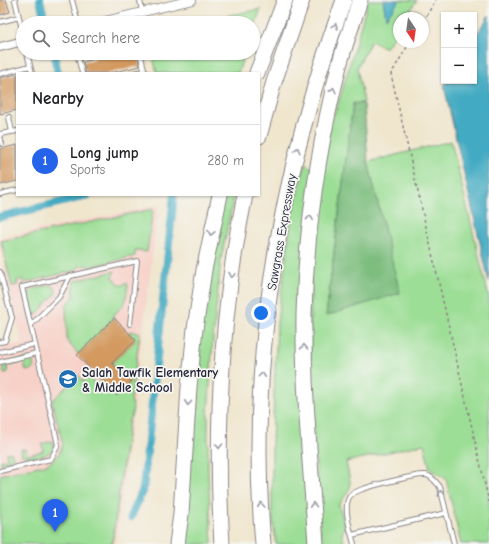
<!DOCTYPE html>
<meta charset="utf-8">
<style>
:root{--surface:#fff;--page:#f6f6f6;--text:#202124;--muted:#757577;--line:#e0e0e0;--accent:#2563eb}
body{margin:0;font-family:"Comic Neue",sans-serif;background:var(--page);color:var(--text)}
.controls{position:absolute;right:12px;top:12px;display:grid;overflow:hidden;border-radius:0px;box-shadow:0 1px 3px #0004}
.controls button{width:36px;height:36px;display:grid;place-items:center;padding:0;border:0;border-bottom:1px solid var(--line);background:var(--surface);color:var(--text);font:20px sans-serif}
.compass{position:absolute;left:393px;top:12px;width:36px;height:36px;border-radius:50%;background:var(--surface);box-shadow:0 1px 3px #0004;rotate:167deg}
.you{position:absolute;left:261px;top:313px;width:14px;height:14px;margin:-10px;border:3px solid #fff;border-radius:50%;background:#1a73e8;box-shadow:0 0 0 6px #1a73e833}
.badge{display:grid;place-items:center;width:26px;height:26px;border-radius:50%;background:var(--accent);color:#fff;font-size:13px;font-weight:700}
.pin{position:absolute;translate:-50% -33px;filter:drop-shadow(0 1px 2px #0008)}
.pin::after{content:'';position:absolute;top:21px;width:14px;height:12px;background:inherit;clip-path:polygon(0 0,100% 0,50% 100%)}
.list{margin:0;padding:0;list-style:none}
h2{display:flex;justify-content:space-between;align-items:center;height:52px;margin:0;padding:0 16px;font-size:17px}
h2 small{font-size:13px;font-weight:400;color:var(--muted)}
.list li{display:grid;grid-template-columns:26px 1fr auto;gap:12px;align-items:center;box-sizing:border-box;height:72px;padding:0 16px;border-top:1px solid var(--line)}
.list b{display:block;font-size:15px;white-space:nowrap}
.list p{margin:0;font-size:13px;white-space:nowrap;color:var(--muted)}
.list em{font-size:13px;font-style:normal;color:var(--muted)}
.icon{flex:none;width:22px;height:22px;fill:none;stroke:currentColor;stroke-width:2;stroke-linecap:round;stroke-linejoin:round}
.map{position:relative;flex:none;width:489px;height:544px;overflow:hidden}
.search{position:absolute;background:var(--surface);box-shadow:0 1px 3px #0004;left:16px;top:16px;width:244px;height:44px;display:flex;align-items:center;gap:10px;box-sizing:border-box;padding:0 14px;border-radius:22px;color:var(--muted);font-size:15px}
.panel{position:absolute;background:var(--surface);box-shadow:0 1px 3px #0004;left:16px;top:72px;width:244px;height:124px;border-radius:0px}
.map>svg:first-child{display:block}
.built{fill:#f7d1c8}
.green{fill:#9cde95;stroke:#5f8068}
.forest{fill:#7dbd7e;stroke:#50705c}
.water{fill:#42aac2;stroke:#32667e}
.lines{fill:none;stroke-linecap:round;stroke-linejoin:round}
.canal{stroke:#42aac2;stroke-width:8}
.building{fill:#d3995e}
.service-casing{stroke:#898484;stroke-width:6}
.minor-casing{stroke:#898484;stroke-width:10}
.motorway-casing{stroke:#898484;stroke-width:17}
.path{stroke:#898484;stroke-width:1.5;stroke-dasharray:3 3;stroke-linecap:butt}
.service{stroke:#fff;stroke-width:4}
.minor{stroke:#fff;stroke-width:8}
.motorway{stroke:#fff;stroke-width:15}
.oneway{stroke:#9c9ca7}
.labels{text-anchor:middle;stroke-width:3.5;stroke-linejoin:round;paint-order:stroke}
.street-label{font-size:13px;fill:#22223b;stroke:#f6f6f2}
.poi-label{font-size:13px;font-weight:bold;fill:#22223b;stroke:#f6f6f2;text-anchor:start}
</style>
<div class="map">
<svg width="489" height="544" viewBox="0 0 489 544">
<rect width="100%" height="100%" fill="#f6f6f2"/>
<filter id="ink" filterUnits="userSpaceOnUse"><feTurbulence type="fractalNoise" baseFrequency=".025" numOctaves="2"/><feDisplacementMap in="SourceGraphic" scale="8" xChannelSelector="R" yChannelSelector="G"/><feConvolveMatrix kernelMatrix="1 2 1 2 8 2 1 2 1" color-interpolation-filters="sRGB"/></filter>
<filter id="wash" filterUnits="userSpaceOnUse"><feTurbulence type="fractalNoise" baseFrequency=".012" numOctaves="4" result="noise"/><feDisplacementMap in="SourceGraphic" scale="16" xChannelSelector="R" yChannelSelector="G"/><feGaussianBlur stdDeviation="0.9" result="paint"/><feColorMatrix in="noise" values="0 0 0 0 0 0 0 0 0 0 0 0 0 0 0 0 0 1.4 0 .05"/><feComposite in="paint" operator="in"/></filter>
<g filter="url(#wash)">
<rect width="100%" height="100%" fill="#f0e6ce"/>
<path class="built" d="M159,205l-44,339h-115v-196l22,-5 -22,-97v-8z"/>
<path class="green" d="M368,0h15l3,17 14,-17h17l-12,18h-6v10l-13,20 -15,-7 -14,27 7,34 -11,2 -27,211 73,-22 -31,-131 83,-21 38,157v246h-28l-15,-65 -16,-10 -6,-25 -78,18 4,19v7l-11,17 6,22 -3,7 2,10h-23l-13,-201v-67l22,-151 11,-30z
M261,9l-8,22v-8h-64z
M152,53h93l-7,20h-81z
M305,164l7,4 -3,376h-33l-4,-32v-68l5,-121 15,-107z
M223,195h11l-13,64 -8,80 -5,75v58l4,72h-32l18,-215z
M153,209l-6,43 -12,-2v6l-46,11 -2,-2 -8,1 -2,4 -53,13 -1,-4 -6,2 1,4 -6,1 -11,-45z
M115,271l-3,6 10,9 4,-4 2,3 -3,18 -12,13 1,2 -36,36 -11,-13 -1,-36 8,-8v-16z
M51,285l4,3 1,5 -19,21 -5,1c-2,-4 -3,-9 -4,-13 -3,-15 12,-14 23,-17z
M131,331l9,2 -9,67c3,6 2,15 -2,20l-17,124h-112v-69l48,-11 10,-8 5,-12 -11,-43 26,-26 6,7 5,-5 7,8 5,-5 16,15 14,-13 -19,-19 24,-23 -7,-7z
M28,358l4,1 2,10 -8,2 -2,-9 -17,4 1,6 -4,2 -1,-6 3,-5z
M52,441l2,7c-4,8 -24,12 -32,7l-1,-4v-2h4l3,6 15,-4 -1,-7z
M11,452l2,5 -2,3 -11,4v-3l7,-2 -1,-6z"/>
<path class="forest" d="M353,103l11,1 4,58 32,131 -74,23z"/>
<path class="water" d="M383,0h17l-14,18z
M489,15v267l-45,-196 4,-5h26v-42z"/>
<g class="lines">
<path class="canal" d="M40,0l3,12
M55,60l3,13
M0,217l87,-21
M131,517l12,-28 31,-294"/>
</g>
<g id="blocks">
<path class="building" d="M0,0h6l4,12 -10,3z
M93,53h44l3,13 -30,7h-24l-3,-11 12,-3z
M17,74v36l-17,4v-36z
M17,145v36l-17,4v-36z
M114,318l22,22 -24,23 19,19 -14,14 -40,-41z"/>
</g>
</g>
<g filter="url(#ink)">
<use href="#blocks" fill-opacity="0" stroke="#898484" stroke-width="1"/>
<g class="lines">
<defs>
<path id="service" d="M15,0l8,34
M72,0l6,23
M140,0l2,12
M131,15l2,8
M0,22l19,-5
M27,53l5,20
M77,53l5,20
M140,53l5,20
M134,73l11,-2
M0,74l30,-8
M9,117l3,15
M0,134l17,-3
M0,137l2,7
M0,194l17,-4
M0,272l12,46 -7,23 -5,1
M31,325l28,-28 11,-21
M0,352l35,-8
M0,362l37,-9
M0,471l51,-12 7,-14 -36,-158 115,-26 -7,63
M352,535l94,-22
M354,544c-3,-12 -12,-38 -4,-48 2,-2 7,-5 10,-6 11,-4 56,-16 66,-15 6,1 10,7 14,12l14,57"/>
<path id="minor" d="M97,23l95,-23
M0,47l23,-6"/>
<path id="motorway" d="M257,73l28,-73
M259,136l15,-54 28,-82
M177,544l4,-30 8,-127 6,-58 9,-59 16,-75
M222,544c-7,-117 -1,-234 23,-349
M263,544c-16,-188 16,-368 81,-544
M316,544c-5,-76 -13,-153 -12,-230 2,-84 14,-166 35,-248 6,-22 14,-44 21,-66"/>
</defs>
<use href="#service" class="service-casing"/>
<use href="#minor" class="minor-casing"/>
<use href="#motorway" class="motorway-casing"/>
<path class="path" d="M423,21l13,-21
M410,42l-19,32 98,428"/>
<use href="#service" class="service"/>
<use href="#minor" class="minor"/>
<use href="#motorway" class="motorway"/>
</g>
<defs><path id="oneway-chevron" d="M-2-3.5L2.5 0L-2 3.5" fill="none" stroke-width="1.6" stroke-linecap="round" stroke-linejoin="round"/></defs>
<g class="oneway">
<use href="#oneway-chevron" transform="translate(335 26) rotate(-70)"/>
<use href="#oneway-chevron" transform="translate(333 90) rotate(-76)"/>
<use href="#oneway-chevron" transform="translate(297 150) rotate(-76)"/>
<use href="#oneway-chevron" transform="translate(310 218) rotate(-84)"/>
<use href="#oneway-chevron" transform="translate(211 233) rotate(102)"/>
<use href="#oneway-chevron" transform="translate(232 275) rotate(99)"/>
<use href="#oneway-chevron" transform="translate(304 347) rotate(-91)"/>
<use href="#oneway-chevron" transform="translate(262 375) rotate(-86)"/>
<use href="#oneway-chevron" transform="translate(188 403) rotate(94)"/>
<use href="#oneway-chevron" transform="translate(219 446) rotate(90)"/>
<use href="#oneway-chevron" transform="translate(441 493) rotate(-105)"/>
<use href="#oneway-chevron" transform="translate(261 505) rotate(-93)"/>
<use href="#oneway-chevron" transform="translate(313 505) rotate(-94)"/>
</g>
</g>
<defs>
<symbol id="school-disc" viewBox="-11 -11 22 22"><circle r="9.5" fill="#1f6fb2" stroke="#f6f6f2"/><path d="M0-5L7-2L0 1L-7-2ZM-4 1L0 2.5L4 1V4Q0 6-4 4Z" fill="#fff"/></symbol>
</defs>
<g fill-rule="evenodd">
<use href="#school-disc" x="57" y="368" width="22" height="22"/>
</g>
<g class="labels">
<g class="street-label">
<text transform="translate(281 232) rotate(-80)" y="5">Sawgrass Expressway</text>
</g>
<g class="poi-label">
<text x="82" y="377">Salah Tawfik Elementary<tspan x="82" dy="15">&amp; Middle School</tspan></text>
</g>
</g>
</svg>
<div class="controls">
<button>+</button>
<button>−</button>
</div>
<svg class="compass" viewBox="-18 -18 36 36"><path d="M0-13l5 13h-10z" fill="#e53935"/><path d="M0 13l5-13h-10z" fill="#757577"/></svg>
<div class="you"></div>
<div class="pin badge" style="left:55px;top:532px">1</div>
<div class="search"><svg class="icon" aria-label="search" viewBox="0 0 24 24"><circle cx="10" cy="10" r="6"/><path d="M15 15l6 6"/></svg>Search here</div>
<section class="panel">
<h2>Nearby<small></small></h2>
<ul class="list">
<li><span class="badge">1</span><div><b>Long jump</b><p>Sports</p></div><em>280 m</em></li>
</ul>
</section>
</div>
